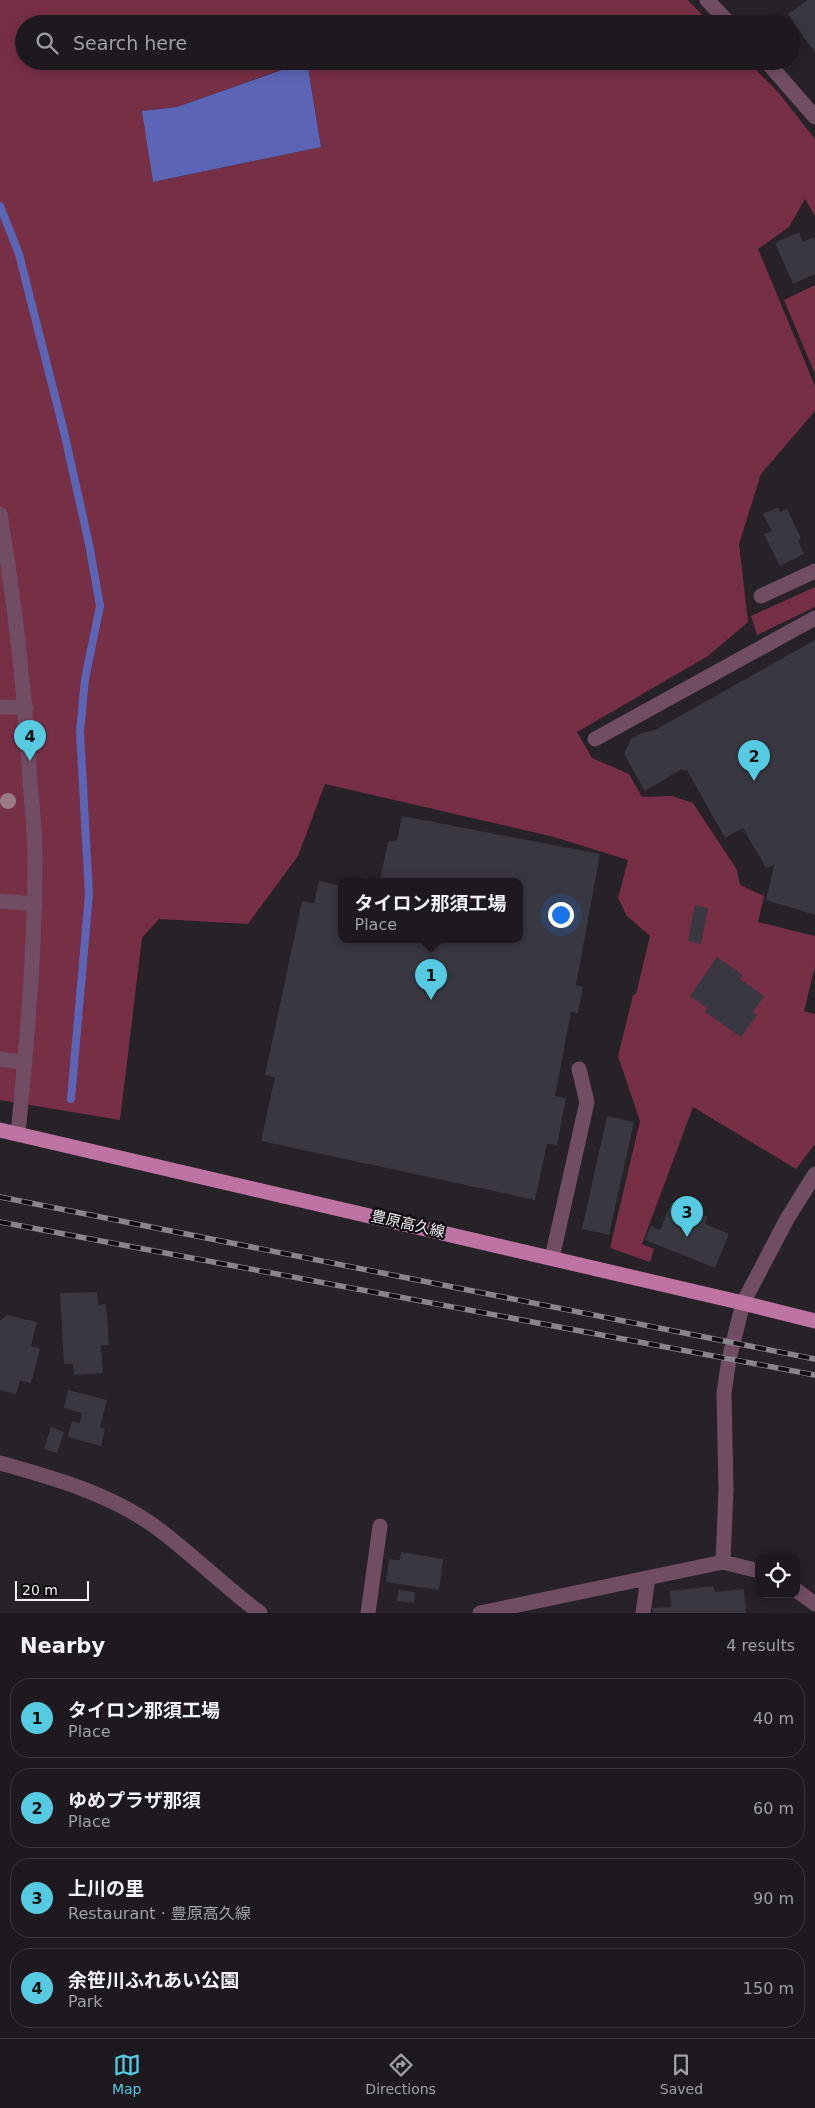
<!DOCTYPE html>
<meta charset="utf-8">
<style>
:root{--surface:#1d191e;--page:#252227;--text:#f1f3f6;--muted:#a0a0a4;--line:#3b383c;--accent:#55cae0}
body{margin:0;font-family:"DejaVu Sans","Noto Sans JP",sans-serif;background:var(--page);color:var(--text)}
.controls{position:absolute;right:15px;bottom:15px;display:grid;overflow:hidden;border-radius:10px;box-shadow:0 2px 12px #0003}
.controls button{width:45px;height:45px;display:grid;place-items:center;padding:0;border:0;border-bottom:1px solid var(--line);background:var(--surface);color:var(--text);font:25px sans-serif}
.scale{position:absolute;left:15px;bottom:12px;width:74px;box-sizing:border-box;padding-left:5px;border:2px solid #f3eff4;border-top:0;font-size:14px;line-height:18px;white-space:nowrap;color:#f3eff4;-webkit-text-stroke:4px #0e0c0f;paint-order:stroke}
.you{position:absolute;left:560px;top:914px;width:18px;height:18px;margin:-12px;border:4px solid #fff;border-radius:50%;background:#1a73e8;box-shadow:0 0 0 8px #1a73e833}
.badge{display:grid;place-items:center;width:32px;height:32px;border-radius:50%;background:var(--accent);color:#111;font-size:16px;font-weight:700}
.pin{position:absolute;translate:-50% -41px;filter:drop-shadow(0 1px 2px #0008)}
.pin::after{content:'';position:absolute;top:26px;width:18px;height:15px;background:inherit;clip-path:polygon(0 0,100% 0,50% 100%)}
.popup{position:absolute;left:338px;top:878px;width:185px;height:65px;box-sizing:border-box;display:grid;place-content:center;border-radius:10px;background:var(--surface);filter:drop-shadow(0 1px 4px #0005);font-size:16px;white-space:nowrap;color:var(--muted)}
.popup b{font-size:19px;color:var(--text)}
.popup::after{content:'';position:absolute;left:50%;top:100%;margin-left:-10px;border:10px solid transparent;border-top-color:var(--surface)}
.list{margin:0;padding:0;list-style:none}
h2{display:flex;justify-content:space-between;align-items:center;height:65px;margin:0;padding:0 20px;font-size:21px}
h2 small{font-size:16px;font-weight:400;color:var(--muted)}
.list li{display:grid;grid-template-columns:32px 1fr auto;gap:15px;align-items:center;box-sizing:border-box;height:80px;margin:0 10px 10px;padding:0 10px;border:1px solid var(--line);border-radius:20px}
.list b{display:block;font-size:19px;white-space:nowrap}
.list p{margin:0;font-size:16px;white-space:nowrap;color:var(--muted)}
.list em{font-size:16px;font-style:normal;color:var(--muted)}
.icon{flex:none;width:28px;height:28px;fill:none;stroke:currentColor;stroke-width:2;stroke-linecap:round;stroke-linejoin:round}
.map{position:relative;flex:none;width:815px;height:1613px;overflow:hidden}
.search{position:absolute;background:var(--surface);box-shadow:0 2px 12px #0003;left:15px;right:15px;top:15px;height:55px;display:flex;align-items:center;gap:12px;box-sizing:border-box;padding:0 18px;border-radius:28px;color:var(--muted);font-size:19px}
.sheet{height:425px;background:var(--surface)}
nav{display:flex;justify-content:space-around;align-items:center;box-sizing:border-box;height:70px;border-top:1px solid var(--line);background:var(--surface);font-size:14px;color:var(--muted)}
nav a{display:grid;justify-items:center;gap:2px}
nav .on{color:var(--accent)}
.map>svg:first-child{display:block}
.green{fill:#772f45}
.water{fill:#5c64b5}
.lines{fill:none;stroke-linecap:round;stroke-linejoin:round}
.stream{stroke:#5c64b5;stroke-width:8}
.building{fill:#393740}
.minor{stroke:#704d63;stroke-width:15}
.major{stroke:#bd74a2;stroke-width:15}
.rail-casing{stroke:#8a858b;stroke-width:5.5}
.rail{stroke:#0e0c0f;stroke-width:4;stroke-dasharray:11;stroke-linecap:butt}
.tree{fill:#9a7a84}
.labels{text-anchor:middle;stroke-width:4.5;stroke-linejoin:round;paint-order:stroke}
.street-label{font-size:15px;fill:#f3eff4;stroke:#0e0c0f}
</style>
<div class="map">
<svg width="815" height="1613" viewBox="0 0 815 1613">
<rect width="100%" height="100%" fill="#272128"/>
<path class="green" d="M0,0h688l23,24h-687v37h282l-129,46 -34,4 10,71 168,-35 -14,-86h440l31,31 37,47v77l-10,-17 -16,28 -31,22 57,137v25l-54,63 -22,70 9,78 -40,34 -131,76 15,26 37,16 13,23 30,-1 21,7 44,67 3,15 24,11 -6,26 57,14v30l-11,45 11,3v130l-19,25 -103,-62 -51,137 12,5 -4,13 -40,-14 30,-127 -22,-65 15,-61 3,-1 14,-58 -23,-20 -9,-18 10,-38 -74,-23 -229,-53 -27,72 -50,68 -89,-5 -17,19 -22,182 -120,-20z
M815,285v89l-31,-74z
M815,587v20l-58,28 -6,-19z"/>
<path class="water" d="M307,61l14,86 -168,35 -11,-71 35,-4z"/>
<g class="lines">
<path class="stream" d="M0,206l19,48 45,178 25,112 11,62 -15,73 -5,53 9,162 -18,205"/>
</g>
<path class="building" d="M808,0h7v53l-27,-39z
M799,232l4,10 10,-5 2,5v32l-22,10 -18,-41z
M778,507l2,5 7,-3 14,29 -3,3 6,13 -24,12 -16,-32 8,-3 -9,-17z
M815,640v275l-49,-15 8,-35 -8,3 -23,-40 -18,10 -38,-68 -4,1 -1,-2 -37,22 -21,-37 7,-15 11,-6 13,-3z
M402,816l198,38 -24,131 7,2 -5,26 -7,-1 -16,84 11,2 -9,47 -10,-1 -12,56 -274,-59 14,-64 -10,-2 37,-174 12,2 5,-22 23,5v53h178v-58h-157l1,-4 16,3 8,-38 9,-2z
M695,905l13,3 -7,36 -13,-3z
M717,957l26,18 -3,4 24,17 -11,16 4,3 -16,22 -36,-25 2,-4 -17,-12z
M607,1116l27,6 -25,113 -27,-6z
M672,1202l36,15 -3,7 24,10 -14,34 -70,-28 6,-14 9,4z
M97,1292l1,13 8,-1 3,41h-8l2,28 -29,2 -1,-11h-9l-4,-71z
M7,1315l30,7 -6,24 9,3 -9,34 -11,-3 -4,14 -16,-4v-69z
M68,1390l39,10 -7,27 5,2 -4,17 -33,-9 4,-16 8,2 2,-10 -18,-5z
M51,1427l13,5 -7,21 -13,-4z
M401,1552l42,7 -4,31 -53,-8 3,-23 11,1z
M714,1586l1,6 29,-3 2,24h-93l-1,-5 19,-1 -1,-16z
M398,1590l17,2 -1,11 -17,-2z"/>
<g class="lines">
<path class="minor" d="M707,0l23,24
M766,61l49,56
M0,514c15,89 25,178 30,268 2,25 5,50 5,75 0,92 -8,185 -17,277
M761,596l54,-25
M0,707l26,1
M595,739l220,-121
M0,901l35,3
M0,1059l25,4
M552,1258l35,-156 -8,-33
M0,1463c54,15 111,31 157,65 36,27 67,58 103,85
M723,1562l3,-73 -2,-96 5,-34 14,-56 44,-84 28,-45
M796,1590l19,14
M368,1613l12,-87
M480,1613l243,-51 36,9
M643,1613l5,-35"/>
<path class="major" d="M0,1130l743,173 72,18"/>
<defs>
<path id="rail" d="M0,1197l815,162
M0,1222l815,153"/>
</defs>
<use href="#rail" class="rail-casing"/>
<use href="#rail" class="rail"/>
</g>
<circle class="tree" cx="8" cy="801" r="8"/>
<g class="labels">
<g class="street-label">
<text transform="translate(408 1224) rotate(13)" y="5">豊原高久線</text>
</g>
</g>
</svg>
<div class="controls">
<button><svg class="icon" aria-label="locate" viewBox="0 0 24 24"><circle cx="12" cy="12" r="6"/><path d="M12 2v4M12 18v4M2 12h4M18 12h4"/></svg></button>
</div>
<div class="scale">20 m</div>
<div class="you"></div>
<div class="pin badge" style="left:431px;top:1000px">1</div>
<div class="popup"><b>タイロン那須工場</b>Place</div>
<div class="pin badge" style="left:754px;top:781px">2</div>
<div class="pin badge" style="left:687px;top:1237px">3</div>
<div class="pin badge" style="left:30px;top:761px">4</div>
<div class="search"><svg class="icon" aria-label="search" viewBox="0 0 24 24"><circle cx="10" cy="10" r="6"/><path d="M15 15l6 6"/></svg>Search here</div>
</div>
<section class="sheet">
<h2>Nearby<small>4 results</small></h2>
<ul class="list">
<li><span class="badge">1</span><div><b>タイロン那須工場</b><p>Place</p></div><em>40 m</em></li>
<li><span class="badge">2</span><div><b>ゆめプラザ那須</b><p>Place</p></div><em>60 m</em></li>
<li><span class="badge">3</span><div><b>上川の里</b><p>Restaurant · 豊原高久線</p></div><em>90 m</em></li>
<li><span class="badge">4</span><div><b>余笹川ふれあい公園</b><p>Park</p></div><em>150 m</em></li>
</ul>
</section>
<nav>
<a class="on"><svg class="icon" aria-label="map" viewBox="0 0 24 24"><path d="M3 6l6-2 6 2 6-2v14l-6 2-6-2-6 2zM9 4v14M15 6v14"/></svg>Map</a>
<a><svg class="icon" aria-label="directions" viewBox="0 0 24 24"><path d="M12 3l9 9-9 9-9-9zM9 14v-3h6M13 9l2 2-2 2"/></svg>Directions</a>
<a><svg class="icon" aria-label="saved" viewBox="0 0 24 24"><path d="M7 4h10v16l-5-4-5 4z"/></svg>Saved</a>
</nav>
